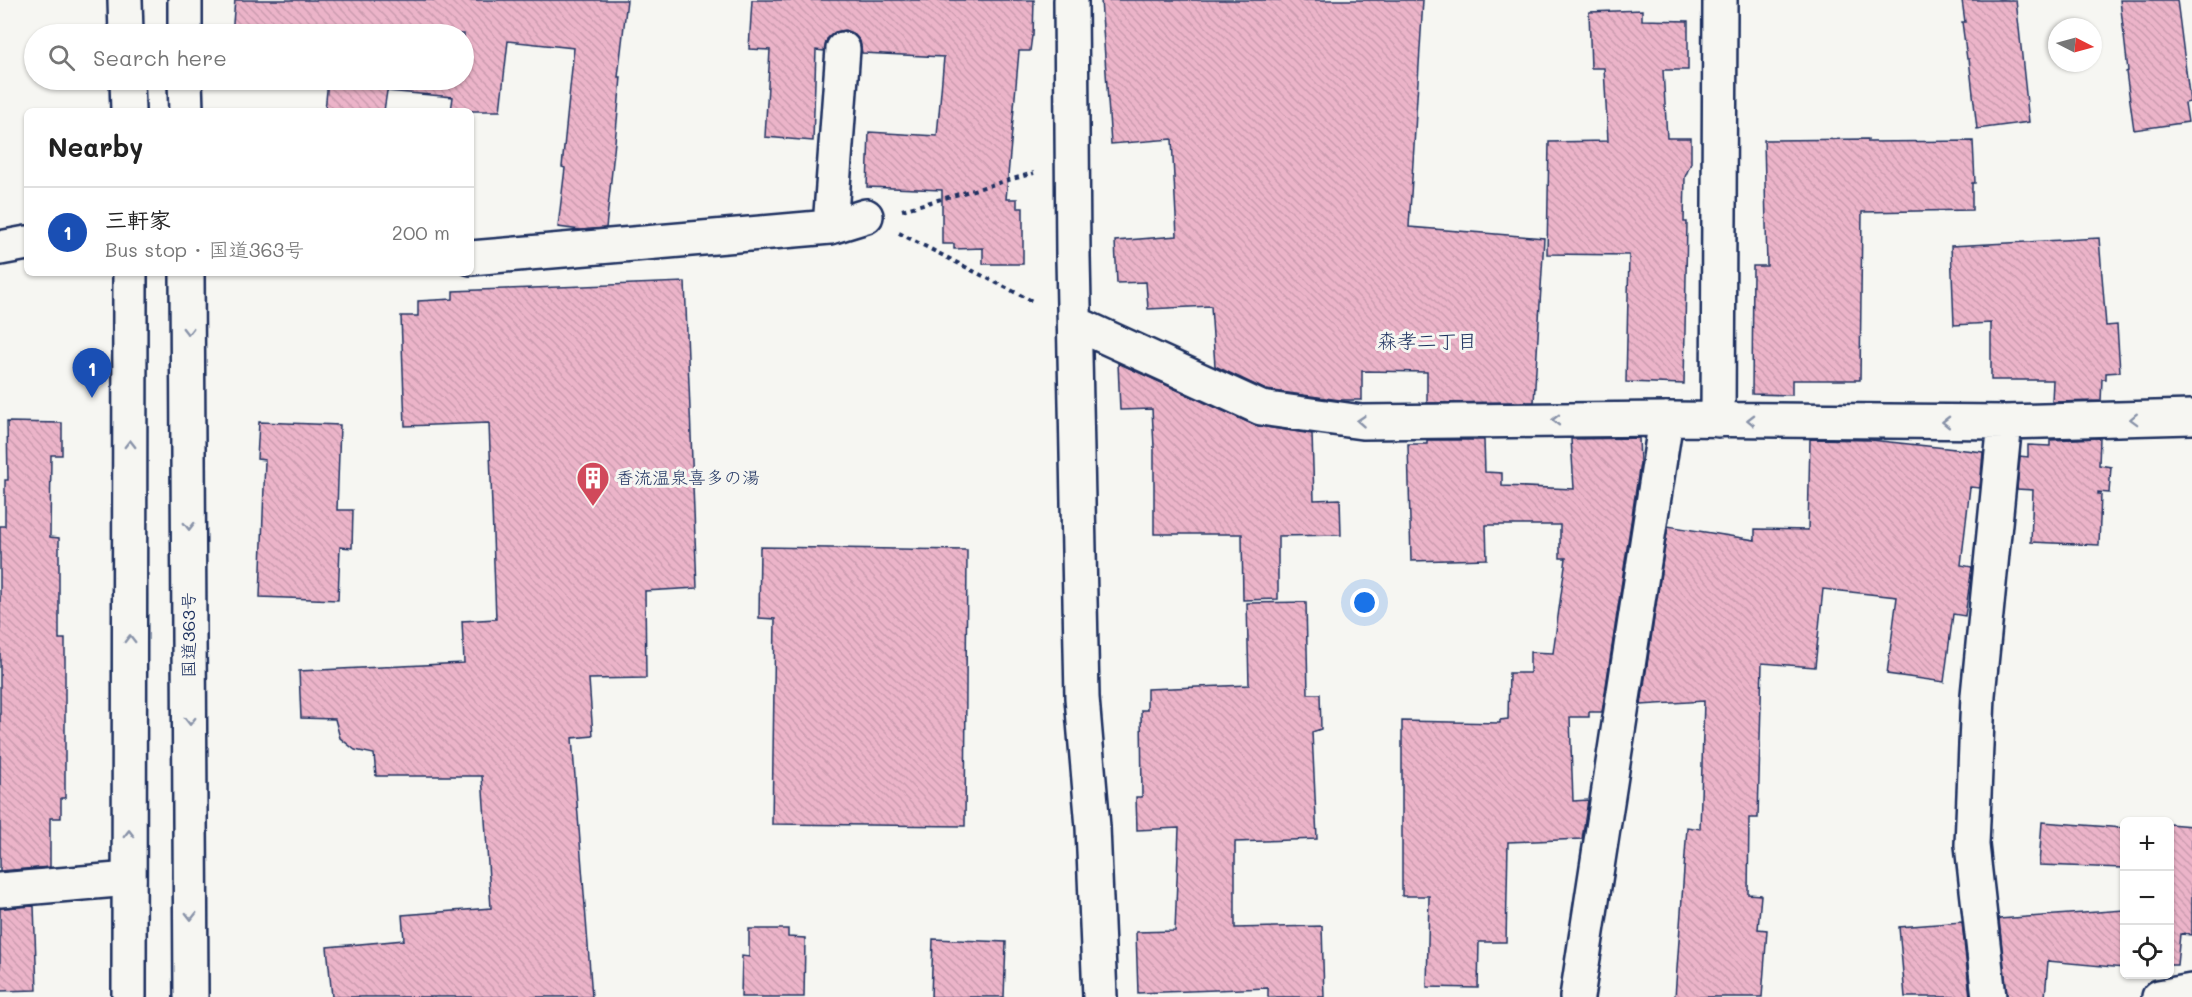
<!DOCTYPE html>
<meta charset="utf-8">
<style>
:root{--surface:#fff;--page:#f6f6f6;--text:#222;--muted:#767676;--line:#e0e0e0;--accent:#0f766e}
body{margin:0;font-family:Mali,"Klee One",sans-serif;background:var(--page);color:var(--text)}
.controls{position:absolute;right:18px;bottom:18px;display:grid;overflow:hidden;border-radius:9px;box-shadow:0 2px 4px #0004}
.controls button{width:54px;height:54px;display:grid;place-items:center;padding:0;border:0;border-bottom:2px solid var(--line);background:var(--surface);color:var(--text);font:30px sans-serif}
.compass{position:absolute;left:2048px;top:18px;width:54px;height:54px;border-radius:50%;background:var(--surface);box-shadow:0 2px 4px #0004;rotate:96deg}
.you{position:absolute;left:1365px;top:603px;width:21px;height:21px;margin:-15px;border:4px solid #fff;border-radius:50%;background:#1a73e8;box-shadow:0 0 0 9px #1a73e833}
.badge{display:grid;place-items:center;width:39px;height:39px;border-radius:50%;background:var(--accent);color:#fff;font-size:20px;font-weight:700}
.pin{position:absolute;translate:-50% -50px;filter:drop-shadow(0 2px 3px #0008)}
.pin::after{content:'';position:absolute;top:32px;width:21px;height:18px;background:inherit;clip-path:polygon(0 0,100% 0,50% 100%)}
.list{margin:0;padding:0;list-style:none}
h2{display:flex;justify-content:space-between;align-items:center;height:78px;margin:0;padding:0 24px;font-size:26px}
h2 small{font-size:20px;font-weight:400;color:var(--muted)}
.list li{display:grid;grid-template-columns:39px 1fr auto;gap:18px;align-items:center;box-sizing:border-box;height:90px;padding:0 24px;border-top:2px solid var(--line)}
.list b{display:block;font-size:22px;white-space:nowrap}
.list p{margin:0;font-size:20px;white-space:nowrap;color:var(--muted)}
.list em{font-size:20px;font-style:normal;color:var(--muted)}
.icon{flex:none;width:33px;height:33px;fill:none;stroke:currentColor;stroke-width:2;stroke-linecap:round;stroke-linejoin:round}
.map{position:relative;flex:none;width:2192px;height:997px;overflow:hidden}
.search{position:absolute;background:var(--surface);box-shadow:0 2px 4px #0004;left:24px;top:24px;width:450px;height:66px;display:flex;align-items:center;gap:15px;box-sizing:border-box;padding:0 21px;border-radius:33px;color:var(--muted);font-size:22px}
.panel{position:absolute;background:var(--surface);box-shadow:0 2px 4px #0004;left:24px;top:108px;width:450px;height:168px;border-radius:9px}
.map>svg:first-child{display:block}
.building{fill:url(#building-back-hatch);stroke:#1b2f5e;stroke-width:1.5}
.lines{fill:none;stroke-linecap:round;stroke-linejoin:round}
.minor-casing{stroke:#1b2f5e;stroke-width:38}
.highway-casing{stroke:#1b2f5e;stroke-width:38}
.path{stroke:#1b2f5e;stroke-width:4;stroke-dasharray:4.5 4.5;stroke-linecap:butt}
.minor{stroke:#f6f6f2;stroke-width:33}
.highway{stroke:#f6f6f2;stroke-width:33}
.oneway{stroke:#8892a8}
.labels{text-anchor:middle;stroke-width:6;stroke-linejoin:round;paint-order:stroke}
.poi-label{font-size:18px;fill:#1b2f5e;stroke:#f6f6f2;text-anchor:start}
.street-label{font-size:18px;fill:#1b2f5e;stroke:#f6f6f2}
.neighbourhood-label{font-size:20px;fill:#1b2f5e;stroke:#f6f6f2}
</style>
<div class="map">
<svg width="2192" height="997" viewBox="0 0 2192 997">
<defs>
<pattern id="building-back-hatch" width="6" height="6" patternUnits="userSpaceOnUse" patternTransform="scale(1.5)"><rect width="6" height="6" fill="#ecb4c9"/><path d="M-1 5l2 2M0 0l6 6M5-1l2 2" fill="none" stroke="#ca9baf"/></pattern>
</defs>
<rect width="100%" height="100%" fill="#f6f6f2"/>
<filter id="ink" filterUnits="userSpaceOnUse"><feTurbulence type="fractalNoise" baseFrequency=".0167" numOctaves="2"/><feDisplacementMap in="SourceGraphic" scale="12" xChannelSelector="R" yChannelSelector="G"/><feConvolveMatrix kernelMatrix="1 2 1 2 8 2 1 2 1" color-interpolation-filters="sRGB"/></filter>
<g filter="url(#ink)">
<path class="building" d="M235,0h392l-9,77h3l-5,55 -10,96 -25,2 -23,-3 7,-59 -3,-1 12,-119 -66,-7 -8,70h-49l2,-14 -66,-6 -3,20h-59l3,-31h136v-46h-232z
M752,0h282l-1,36h-1l-2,15h-11l-13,148h11v9h6v56h-40v-16l-29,1v-5h-12v-54l-75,-3 2,-55 68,4 7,-79 -82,-4 -2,-12 -6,-7 -9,-4 -10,2 -8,7 -3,12 -8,-1 -3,91 -48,-4 5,-87 -21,-1z
M1101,0h322l-14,227 135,11 -10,164 -107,1v-31l-65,-1v29h-22l-74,-10 -51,-24 -4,-60 -63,3 -2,-27 -29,1 -2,-42 62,-5 -5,-97 -61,5z
M1962,0h54l13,122 -52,7 -8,-70h-2l-5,-37h3z
M2120,0h57l13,102 -5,1 3,19 -54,8 -8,-58 2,-1z
M1642,10v10l46,1v49h-25l4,68h24v25l-6,14 -1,45h3l-3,162 -58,-2 3,-127 -82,-1 2,-112 59,-1 -4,-73h-13l-2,-56z
M1868,139v3l105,-1 2,42h-3v27l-110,2 -2,168h-68v15l-40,-1 1,-128h14l-3,-126z
M2099,238l7,88 11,-1 3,47 -14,1v6h-4l-1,22 -49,1 1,-22h-62v-57l-37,2 -3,-79z
M685,282l12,306 -52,3 1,87 -57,1 4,57 -21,2 20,259h-260l-5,-50 77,-7 -2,-25 89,-7 -9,-132h-106l-2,-22 -19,-4 -15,-12 -5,-19 -34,-1 -2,-47 165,-8 -2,-42 34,-2 -7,-196 -84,3 -4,-110h17v-15l35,-2v-8z
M1118,363l136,62 58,9 2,66 26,-1 1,36 -63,1v63l-35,1 -1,-66h-88v-87l-2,-38 -32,1z
M7,422l55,1v32h-11l-1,82 9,1v101h6v159h-4v20h-11v49l-50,4v-345h5v-46h3z
M259,422l81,3 -3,85h16l-1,38 -12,-1 -2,53 -78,-3 5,-137 -8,-1z
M1639,438l1,25 -38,249h-13v5h-19l3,84 15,-1 -6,39 -74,3 -2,100h-27l-1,46 -51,-1 2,-91h-27v-175l98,2v-3l8,-1 1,-46h21v-21l23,1 13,-95h-6v-33h-74l1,34 -76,2 -3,-117h19v-4h57l1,32 17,1v13l72,3 -3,-50z
M2100,438l-1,27 12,2 -2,26 -11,-1v2h3l-2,51 -68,-3 2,-52 -16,-1 3,-33 8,1v-12l22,1v-6z
M1810,439l61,1 112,12 -3,36 -10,-1 -9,78 11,2 -7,49 -12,-2 -9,68 -57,-8 10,-77 -74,-8 -8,78 -53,-4 -4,155h-9l-1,76 13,1 -3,34 9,1 -5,67h-87l12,-170 13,2 4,-128 -63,4 27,-179 87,14v-11l53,1z
M760,547l207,3 -2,276 -193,-2 3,-205 -16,-1z
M1306,602l2,92h12l1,35 -9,3 5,107 -82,3v86l87,-2 2,71h-56v-9l-130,5 -2,-61 39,-1 4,-103 -42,2 -1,-33h6l-1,-87h6v-21l102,-4 -2,-82z
M2042,822l82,6v40l-85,-3z
M2169,824l23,2v109l-12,-1 -3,31h-8z
M34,906l3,84 -37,1v-83z
M2124,910v58l-76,-7 -3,36h-38l-8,-78z
M1962,922l8,75h-65l-6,-70z
M749,929h39v8l17,1 -1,59h-63l1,-41 7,1z
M933,939l73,3 -2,55h-73z"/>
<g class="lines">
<defs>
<path id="minor" d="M1071,0l2,257 9,441 11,129 7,170
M830,227l13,-178
M0,248l27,-5
M471,258l359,-31 36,-11
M1075,323l186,85 101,14 304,-3 339,3 187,-5
M1718,420l2,-420
M0,890l129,-11
M1577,997l89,-578
M1989,997l-17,-152 6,-150 27,-273
M2159,997l33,-6"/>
<path id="highway" d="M125,0l1,34
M185,0v34
M127,80l1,31
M185,80l1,31
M187,273l4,724
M129,997l1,-724"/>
</defs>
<use href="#minor" class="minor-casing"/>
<use href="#highway" class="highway-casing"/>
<path class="path" d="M902,210l132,-37
M899,233l135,69"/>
<use href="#minor" class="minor"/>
<use href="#highway" class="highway"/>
</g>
<defs><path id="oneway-chevron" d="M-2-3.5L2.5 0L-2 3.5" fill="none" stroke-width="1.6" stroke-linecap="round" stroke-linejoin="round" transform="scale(1.5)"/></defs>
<g class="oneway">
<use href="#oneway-chevron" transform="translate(188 331) rotate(90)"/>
<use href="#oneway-chevron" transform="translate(2134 419) rotate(178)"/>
<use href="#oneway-chevron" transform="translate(1556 420) rotate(180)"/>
<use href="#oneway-chevron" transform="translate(1751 420) rotate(-179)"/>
<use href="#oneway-chevron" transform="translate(1361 421) rotate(-176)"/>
<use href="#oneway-chevron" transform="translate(1946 422) rotate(-179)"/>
<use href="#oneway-chevron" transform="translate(130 444) rotate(-90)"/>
<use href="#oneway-chevron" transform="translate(189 526) rotate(90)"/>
<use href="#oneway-chevron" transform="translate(130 639) rotate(-90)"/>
<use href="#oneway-chevron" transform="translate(190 721) rotate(90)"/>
<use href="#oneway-chevron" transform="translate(129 834) rotate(-90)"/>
<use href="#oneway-chevron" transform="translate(191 916) rotate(90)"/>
</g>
</g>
<defs>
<symbol id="building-pin" viewBox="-11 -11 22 30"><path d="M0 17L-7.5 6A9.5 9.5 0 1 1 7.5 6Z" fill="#d1495b" stroke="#f6f6f2"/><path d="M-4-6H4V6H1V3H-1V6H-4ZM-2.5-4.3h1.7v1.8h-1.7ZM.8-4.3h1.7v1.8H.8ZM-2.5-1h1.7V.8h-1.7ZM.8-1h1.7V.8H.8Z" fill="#fff"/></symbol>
</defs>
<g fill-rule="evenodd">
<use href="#building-pin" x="574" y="459" width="38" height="52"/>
</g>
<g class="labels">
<g class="poi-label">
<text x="616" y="484">香流温泉喜多の湯</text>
</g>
<g class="street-label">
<text transform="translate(189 635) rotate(-90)" y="6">国道363号</text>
</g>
<g class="neighbourhood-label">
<text x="1427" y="348">森孝二丁目</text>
</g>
</g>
</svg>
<div class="controls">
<button>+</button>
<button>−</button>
<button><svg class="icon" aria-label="locate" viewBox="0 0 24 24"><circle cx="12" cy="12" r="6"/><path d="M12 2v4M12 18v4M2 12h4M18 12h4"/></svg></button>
</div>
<svg class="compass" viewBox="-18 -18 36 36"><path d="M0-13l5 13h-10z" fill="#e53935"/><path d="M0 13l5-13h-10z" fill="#767676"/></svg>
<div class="you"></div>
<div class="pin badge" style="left:92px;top:398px;background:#1a4fb4">1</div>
<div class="search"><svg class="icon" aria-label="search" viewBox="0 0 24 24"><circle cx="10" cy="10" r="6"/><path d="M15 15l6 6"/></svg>Search here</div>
<section class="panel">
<h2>Nearby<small></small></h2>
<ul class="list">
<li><span class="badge" style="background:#1a4fb4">1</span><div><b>三軒家</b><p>Bus stop · 国道363号</p></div><em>200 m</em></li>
</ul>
</section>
</div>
